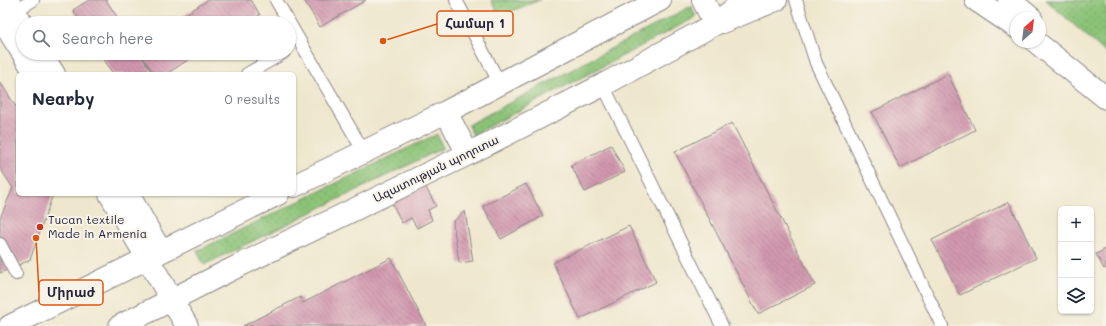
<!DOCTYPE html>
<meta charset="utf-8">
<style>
:root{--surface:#fff;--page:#f6f6f7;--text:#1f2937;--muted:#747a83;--line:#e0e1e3}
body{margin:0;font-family:Mali,"Noto Sans Armenian",sans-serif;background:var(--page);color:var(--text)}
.controls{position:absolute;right:12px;bottom:12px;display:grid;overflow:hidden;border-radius:6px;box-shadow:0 1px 3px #0004}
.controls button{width:36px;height:36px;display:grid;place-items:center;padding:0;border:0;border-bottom:1px solid var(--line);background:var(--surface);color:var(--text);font:20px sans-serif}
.compass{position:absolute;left:1010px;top:12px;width:36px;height:36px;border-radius:50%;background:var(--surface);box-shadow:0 1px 3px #0004;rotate:28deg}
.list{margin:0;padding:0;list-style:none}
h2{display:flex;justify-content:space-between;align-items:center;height:52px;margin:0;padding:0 16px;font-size:17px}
h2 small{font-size:13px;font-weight:400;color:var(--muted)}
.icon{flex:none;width:22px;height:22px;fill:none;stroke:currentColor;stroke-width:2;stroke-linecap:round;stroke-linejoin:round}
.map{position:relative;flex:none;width:1106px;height:326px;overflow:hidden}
.search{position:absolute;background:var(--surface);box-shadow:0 1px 3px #0004;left:16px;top:16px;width:280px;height:44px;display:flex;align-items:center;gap:10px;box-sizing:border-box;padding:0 14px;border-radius:22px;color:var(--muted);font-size:15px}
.panel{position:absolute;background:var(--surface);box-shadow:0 1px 3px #0004;left:16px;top:72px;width:280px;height:124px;border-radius:6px}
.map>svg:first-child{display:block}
.grass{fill:url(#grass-dots);stroke:#567259}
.building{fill:url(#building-back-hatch)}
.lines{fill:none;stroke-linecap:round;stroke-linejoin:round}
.lane-casing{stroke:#888484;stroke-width:14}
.secondary-casing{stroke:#888484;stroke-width:24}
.primary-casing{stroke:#888484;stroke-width:24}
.lane{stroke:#fff;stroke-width:12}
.secondary{stroke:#fff;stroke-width:22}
.primary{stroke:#fff;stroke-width:22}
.poi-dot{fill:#c8321e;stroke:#f7f3e8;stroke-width:1.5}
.labels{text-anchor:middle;stroke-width:4;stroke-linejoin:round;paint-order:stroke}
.street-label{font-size:12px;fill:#22223b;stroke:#f7f3e8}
.poi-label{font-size:12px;fill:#22223b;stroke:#f7f3e8;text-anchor:start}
.leader{fill:none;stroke:#de560e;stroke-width:1.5}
.callout-dot{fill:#de560e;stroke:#f7f3e8;stroke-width:1.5}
.callout{fill:#f7f3e8;stroke:#de560e;stroke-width:1.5}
.callout-label{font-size:13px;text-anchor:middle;font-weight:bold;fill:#22223b}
</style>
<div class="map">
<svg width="1106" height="326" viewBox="0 0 1106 326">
<defs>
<pattern id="grass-dots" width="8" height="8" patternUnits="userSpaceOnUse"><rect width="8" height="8" fill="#8bc377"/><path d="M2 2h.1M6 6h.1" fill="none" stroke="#78a768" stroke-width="1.8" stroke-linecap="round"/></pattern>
<pattern id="building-back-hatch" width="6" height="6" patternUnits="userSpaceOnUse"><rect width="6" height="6" fill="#d298af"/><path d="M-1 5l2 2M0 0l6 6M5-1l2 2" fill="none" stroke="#aa7c90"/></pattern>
</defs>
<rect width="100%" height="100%" fill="#f7f3e8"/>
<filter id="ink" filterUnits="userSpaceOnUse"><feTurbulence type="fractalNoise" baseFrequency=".025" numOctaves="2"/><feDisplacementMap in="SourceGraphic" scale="8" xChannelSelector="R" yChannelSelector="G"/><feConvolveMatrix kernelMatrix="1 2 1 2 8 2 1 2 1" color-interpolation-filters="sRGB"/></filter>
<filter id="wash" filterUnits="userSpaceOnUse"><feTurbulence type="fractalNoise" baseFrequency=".012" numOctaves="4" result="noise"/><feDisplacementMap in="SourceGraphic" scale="16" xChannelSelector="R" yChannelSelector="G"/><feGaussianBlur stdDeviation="0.9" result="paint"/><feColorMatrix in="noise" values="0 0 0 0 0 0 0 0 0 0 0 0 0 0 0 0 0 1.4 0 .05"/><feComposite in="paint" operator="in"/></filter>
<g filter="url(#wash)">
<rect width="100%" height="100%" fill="#efe7cd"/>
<path class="grass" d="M491,0h49l-41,16z
M1046,0h60v53z
M691,6l5,11 -223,118 -5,-10z
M437,134l6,14 -239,117 -7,-14z"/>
<g id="blocks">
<path class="building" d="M89,0h17l15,23h-40l-8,-13z
M208,0h43l9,15 -13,8h-75z
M304,0h62l-46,27z
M100,53h39l14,21h-40z
M140,53h59l-33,21h-12z
M948,74l27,56 -75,38 -28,-56z
M0,82l18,28v84h35l-23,66 -30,13v-55l13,-30 -13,-20z
M732,123l83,162 -57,29 -83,-162z
M611,145l14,27 -40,20 -14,-27z
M526,184l17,32 -42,23 -18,-33z
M425,186l11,20 -8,4 4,10 -15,8 -6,-10 -9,5 -10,-20z
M1009,202l27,56 -76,37 -28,-55z
M465,211l8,50 -14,2 -6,-41z
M629,226l27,56 -76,37 -27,-56z
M1106,249v19l-2,1 -8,-15z
M391,258l35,68h-183l57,-29 3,6z"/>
</g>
</g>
<g filter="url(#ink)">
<use href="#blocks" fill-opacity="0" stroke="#888484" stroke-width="1"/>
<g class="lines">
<defs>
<path id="lane" d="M276,0l88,152
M456,0l44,84
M796,0l20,63 126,263
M10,14l23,-14
M247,74l36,-21
M603,85l119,241
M0,244l16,30"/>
<path id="secondary" d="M7,0l16,25
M976,0l40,27
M1009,0l22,18
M0,17l36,57
M722,22l54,-22
M1036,42l70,56
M40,53l14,21
M110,194l77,132
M128,194l31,55"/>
<path id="primary" d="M703,0l12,24
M446,112l22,42
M294,186l152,-74 214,-112
M10,326l268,-132
M120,326l102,-52 246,-120 135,-69 112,-61 30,-24"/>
</defs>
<use href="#lane" class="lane-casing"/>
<use href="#secondary" class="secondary-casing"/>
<use href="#primary" class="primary-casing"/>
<use href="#lane" class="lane"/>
<use href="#secondary" class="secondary"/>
<use href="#primary" class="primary"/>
</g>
</g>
<circle class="poi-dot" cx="40" cy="227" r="4"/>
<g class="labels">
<g class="street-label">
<text transform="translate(436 169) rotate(-26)" y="4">Ազատության պողոտա</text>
</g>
<g class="poi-label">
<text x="48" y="224">Tucan textile<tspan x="48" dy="14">Made in Armenia</tspan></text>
</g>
</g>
<path class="leader" d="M383 41L437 24M36 238L39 292"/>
<g class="callout-dot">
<circle cx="383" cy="41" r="4"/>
<circle cx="36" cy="238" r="4"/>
</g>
<g class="callout">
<rect x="437" y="11" width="76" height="25" rx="4"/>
<rect x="39" y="280" width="64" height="25" rx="4"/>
</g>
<g class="callout-label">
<text x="475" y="28">Համար 1</text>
<text x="71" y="297">Միրաժ</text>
</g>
</svg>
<div class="controls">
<button>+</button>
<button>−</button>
<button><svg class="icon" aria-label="layers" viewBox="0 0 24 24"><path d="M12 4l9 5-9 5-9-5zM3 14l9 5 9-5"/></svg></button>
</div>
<svg class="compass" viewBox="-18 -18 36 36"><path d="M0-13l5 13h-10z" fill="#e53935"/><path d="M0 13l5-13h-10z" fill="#747a83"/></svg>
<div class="search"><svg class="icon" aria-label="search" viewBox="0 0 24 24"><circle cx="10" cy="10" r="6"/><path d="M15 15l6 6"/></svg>Search here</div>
<section class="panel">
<h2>Nearby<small>0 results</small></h2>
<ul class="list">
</ul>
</section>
</div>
